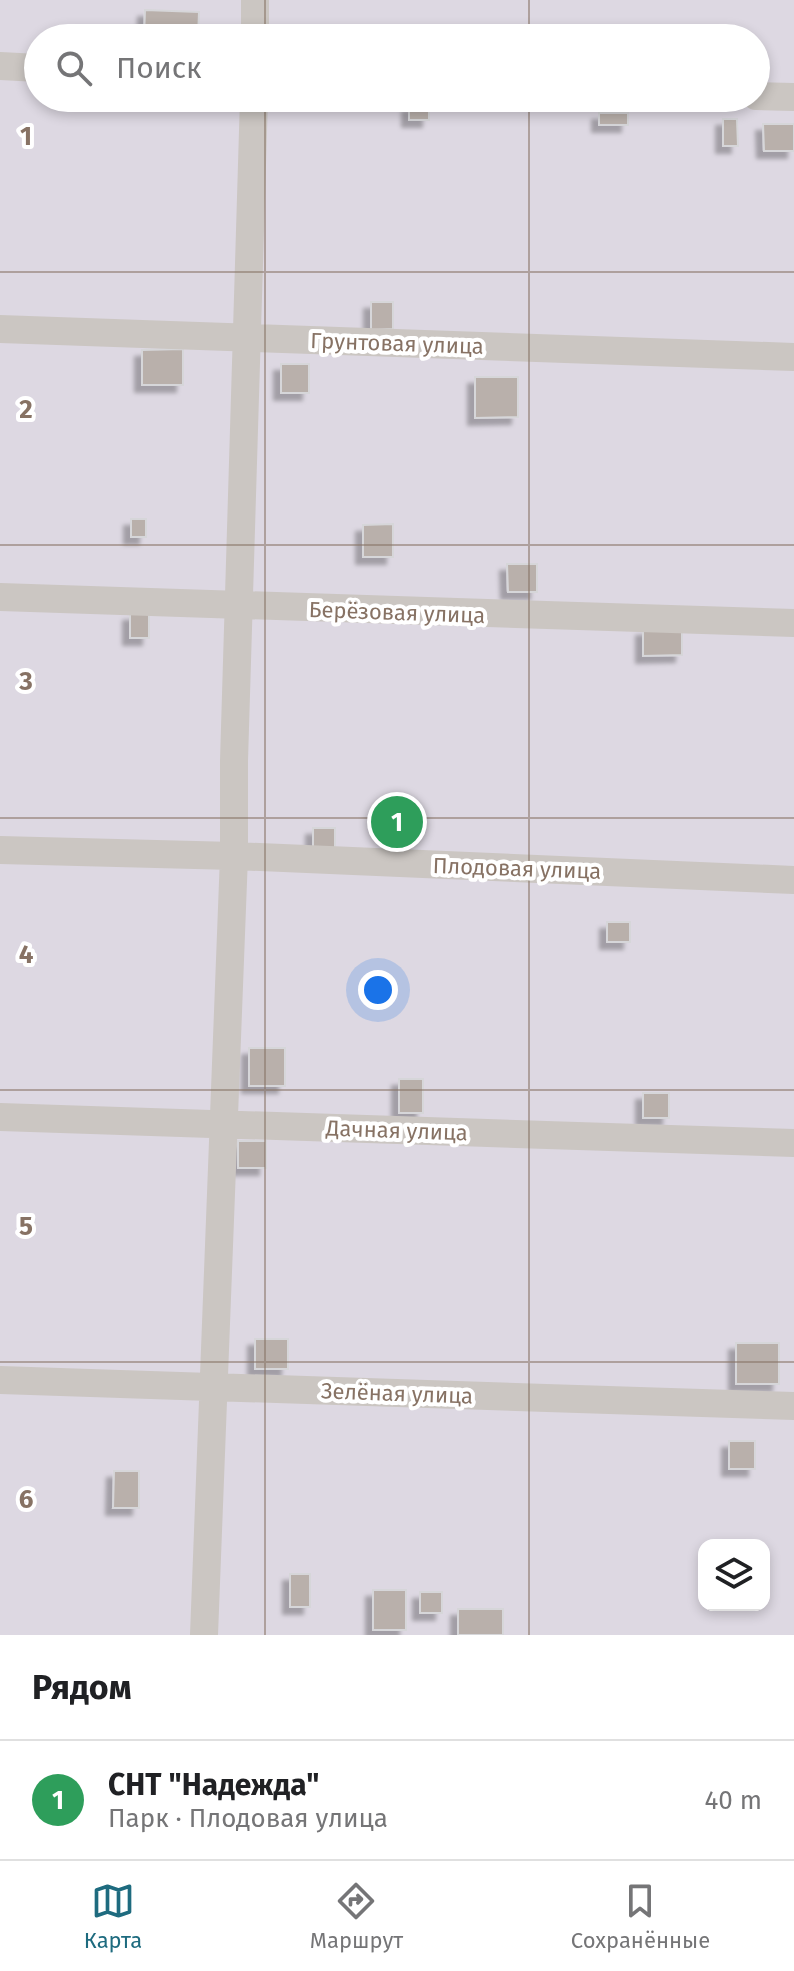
<!DOCTYPE html>
<html lang="ru">
<meta charset="utf-8">
<style>
:root{--surface:#fff;--page:#f6f6f6;--text:#202124;--muted:#757577;--line:#e0e0e0;--accent:#1e6b7f}
body{margin:0;font-family:"Fira Sans",sans-serif;background:var(--page);color:var(--text)}
.controls{position:absolute;right:24px;bottom:24px;display:grid;overflow:hidden;border-radius:16px;box-shadow:0 4px 12px #0003}
.controls button{width:72px;height:72px;display:grid;place-items:center;padding:0;border:0;border-bottom:2px solid var(--line);background:var(--surface);color:var(--text);font:40px sans-serif}
.you{position:absolute;left:378px;top:990px;width:28px;height:28px;margin:-20px;border:6px solid #fff;border-radius:50%;background:#1a73e8;box-shadow:0 0 0 12px #1a73e833}
.badge{display:grid;place-items:center;width:52px;height:52px;border-radius:50%;background:var(--accent);color:#fff;font-size:26px;font-weight:700}
.pin{position:absolute;translate:-50% -50%;border:4px solid #fff;box-shadow:0 2px 8px #0006}
.list{margin:0;padding:0;list-style:none}
h2{display:flex;justify-content:space-between;align-items:center;height:104px;margin:0;padding:0 32px;font-size:34px}
h2 small{font-size:26px;font-weight:400;color:var(--muted)}
.list li{display:grid;grid-template-columns:52px 1fr auto;gap:24px;align-items:center;box-sizing:border-box;height:120px;padding:0 32px;border-top:2px solid var(--line)}
.list b{display:block;font-size:30px;white-space:nowrap}
.list p{margin:0;font-size:26px;white-space:nowrap;color:var(--muted)}
.list em{font-size:26px;font-style:normal;color:var(--muted)}
.icon{flex:none;width:44px;height:44px;fill:none;stroke:currentColor;stroke-width:2;stroke-linecap:round;stroke-linejoin:round}
.map{position:relative;flex:none;width:794px;height:1635px;overflow:hidden}
.search{position:absolute;background:var(--surface);box-shadow:0 4px 12px #0003;left:24px;right:24px;top:24px;height:88px;display:flex;align-items:center;gap:20px;box-sizing:border-box;padding:0 28px;border-radius:44px;color:var(--muted);font-size:30px}
.sheet{height:224px;background:var(--surface)}
nav{display:flex;justify-content:space-around;align-items:center;box-sizing:border-box;height:112px;border-top:2px solid var(--line);background:var(--surface);font-size:22px;color:var(--muted)}
nav a{display:grid;justify-items:center;gap:4px}
nav .on{color:var(--accent)}
.map>svg:first-child{display:block}
.green{fill:#ddd8e2;fill-rule:evenodd}
.building{fill:#b9b0ab;stroke:#d6d6d9;stroke-width:2;filter:url(#shadow)}
.lines{fill:none;stroke-linecap:round;stroke-linejoin:round}
.minor{stroke:#cbc6c2;stroke-width:28}
.grid{fill:none;stroke:#877264;stroke-width:2;stroke-opacity:0.55}
.labels{text-anchor:middle;stroke-width:8;stroke-linejoin:round;paint-order:stroke}
.street-label{font-size:22px;fill:#877264;stroke:#fff}
.grid-label{font-size:26px;text-anchor:middle;font-weight:bold;fill:#877264;stroke:#fff;stroke-width:8;stroke-linejoin:round;paint-order:stroke}
</style>
<div class="map">
<svg width="794" height="1635" viewBox="0 0 794 1635">
<defs>
<filter id="shadow"><feDropShadow dx="-7" dy="7" stdDeviation="2" flood-color="#0004"/></filter>
</defs>
<rect width="100%" height="100%" fill="#f4f4f7"/>
<path class="green" d="M0,0h794v1635h-794zM38,38h718v60h-718zM704,1545h60v60h-60z"/>
<path class="building" d="M145,10l54,2 -1,26h-54z
M409,105h20v15h-20z
M599,113h29v12h-29z
M723,119h14l1,27h-15z
M763,124h31v27h-30z
M371,302h22v27l-22,1z
M183,349v36h-41v-35z
M281,364h28v29h-28z
M475,377h43v40l-43,1z
M131,519h15v18h-15z
M393,524v33h-30v-32z
M507,564h30v28h-29z
M149,613v25h-19v-24z
M682,628v27l-39,1v-27z
M313,828h22v24h-22z
M607,922h23v20h-23z
M249,1048h36v38h-36z
M399,1079h24v34h-24z
M643,1093h26v25h-26z
M238,1141h28v27h-28z
M255,1339h33v30h-33z
M736,1343h43v41h-43z
M729,1441h26v28h-26z
M114,1471h25v37h-26z
M290,1574h20v33h-20z
M373,1590h33v40h-33z
M420,1592h22v21h-22z
M458,1609h45v26h-45z"/>
<g class="lines">
<path class="minor" d="M255,38v-38
M0,66l38,2
M756,96l38,1
M0,329l794,28
M0,597l794,26
M0,850l234,6 560,24
M0,1117l794,26
M0,1380l794,26
M204,1635l30,-779v-95l20,-663"/>
</g>
<path class="grid" d="M265,0v38M529,0v38M265,98v1537M529,98v1537M0,272h794M0,545h794M0,818h794M0,1090h794M0,1362h794"/>
<g class="labels">
<g class="street-label">
<text transform="translate(397 343) rotate(2)" y="8">Грунтовая улица</text>
<text transform="translate(397 612) rotate(2)" y="8">Берёзовая улица</text>
<text transform="translate(517 868) rotate(2)" y="8">Плодовая улица</text>
<text transform="translate(397 1130) rotate(2)" y="8">Дачная улица</text>
<text transform="translate(397 1393) rotate(2)" y="8">Зелёная улица</text>
</g>
</g>
<g class="grid-label">
<text x="26" y="145">1</text>
<text x="26" y="418">2</text>
<text x="26" y="690">3</text>
<text x="26" y="963">4</text>
<text x="26" y="1235">5</text>
<text x="26" y="1508">6</text>
</g>
</svg>
<div class="controls">
<button><svg class="icon" aria-label="layers" viewBox="0 0 24 24"><path d="M12 4l9 5-9 5-9-5zM3 14l9 5 9-5"/></svg></button>
</div>
<div class="you"></div>
<div class="pin badge" style="left:397px;top:822px;background:#2e9e5b">1</div>
<div class="search"><svg class="icon" aria-label="search" viewBox="0 0 24 24"><circle cx="10" cy="10" r="6"/><path d="M15 15l6 6"/></svg>Поиск</div>
</div>
<section class="sheet">
<h2>Рядом<small></small></h2>
<ul class="list">
<li><span class="badge" style="background:#2e9e5b">1</span><div><b>СНТ &quot;Надежда&quot;</b><p>Парк · Плодовая улица</p></div><em>40 m</em></li>
</ul>
</section>
<nav>
<a class="on"><svg class="icon" aria-label="map" viewBox="0 0 24 24"><path d="M3 6l6-2 6 2 6-2v14l-6 2-6-2-6 2zM9 4v14M15 6v14"/></svg>Карта</a>
<a><svg class="icon" aria-label="directions" viewBox="0 0 24 24"><path d="M12 3l9 9-9 9-9-9zM9 14v-3h6M13 9l2 2-2 2"/></svg>Маршрут</a>
<a><svg class="icon" aria-label="saved" viewBox="0 0 24 24"><path d="M7 4h10v16l-5-4-5 4z"/></svg>Сохранённые</a>
</nav>
